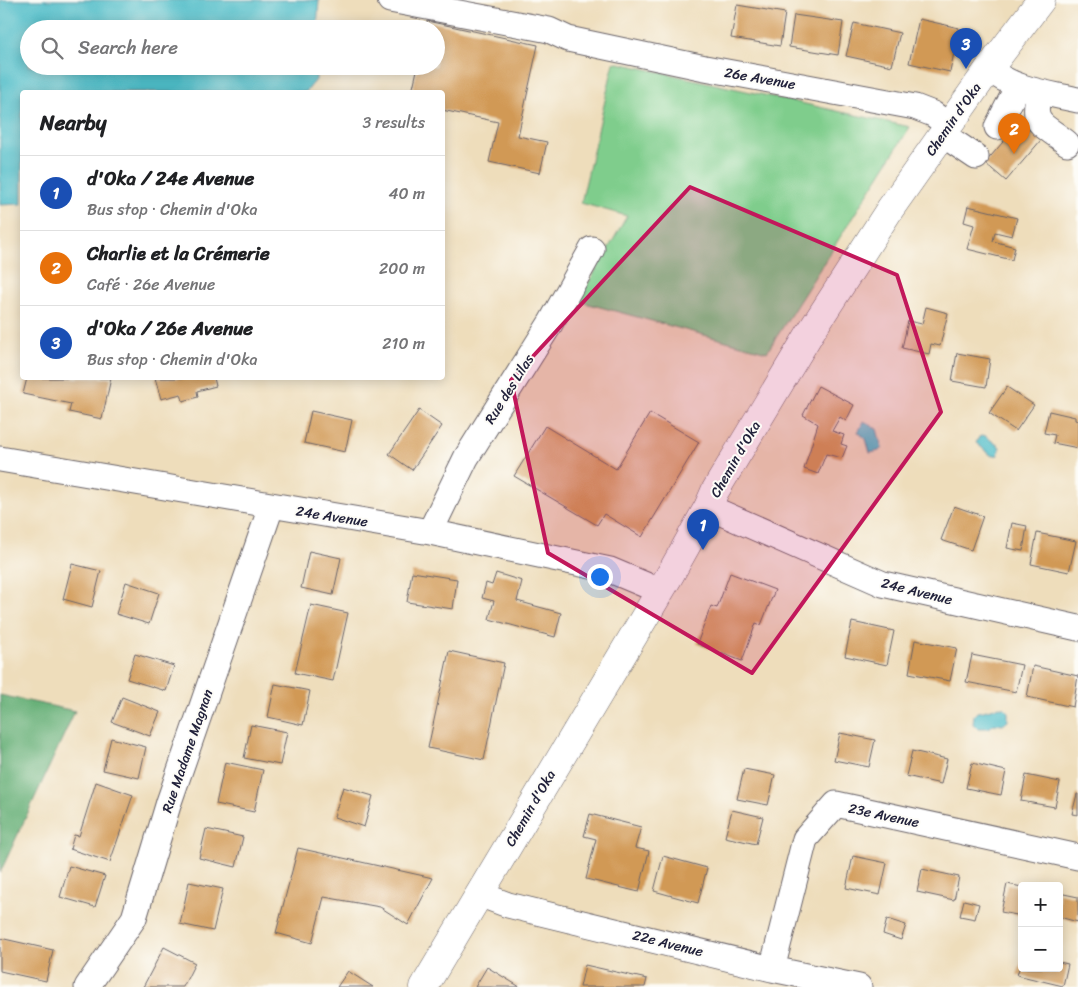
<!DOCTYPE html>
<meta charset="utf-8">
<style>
:root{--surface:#fff;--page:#f6f6f6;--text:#202124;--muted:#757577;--line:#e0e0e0;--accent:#db2777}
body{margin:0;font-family:Sriracha,sans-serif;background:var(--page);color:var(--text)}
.controls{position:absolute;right:15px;bottom:15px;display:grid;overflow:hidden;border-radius:5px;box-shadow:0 2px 12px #0003}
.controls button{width:45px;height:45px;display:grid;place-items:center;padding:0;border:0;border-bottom:1px solid var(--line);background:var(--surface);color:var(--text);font:25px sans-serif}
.you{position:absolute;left:599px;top:576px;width:18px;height:18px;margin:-12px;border:4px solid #fff;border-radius:50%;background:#1a73e8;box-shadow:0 0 0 8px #1a73e833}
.badge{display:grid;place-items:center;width:32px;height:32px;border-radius:50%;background:var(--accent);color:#fff;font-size:16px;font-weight:700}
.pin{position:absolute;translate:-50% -41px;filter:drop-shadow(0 1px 2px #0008)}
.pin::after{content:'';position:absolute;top:26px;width:18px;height:15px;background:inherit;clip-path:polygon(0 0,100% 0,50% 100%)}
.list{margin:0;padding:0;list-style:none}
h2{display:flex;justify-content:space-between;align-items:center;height:65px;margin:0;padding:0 20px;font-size:21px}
h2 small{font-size:16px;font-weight:400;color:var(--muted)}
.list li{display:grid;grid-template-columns:32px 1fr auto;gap:15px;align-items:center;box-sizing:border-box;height:75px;padding:0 20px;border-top:1px solid var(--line)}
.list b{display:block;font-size:19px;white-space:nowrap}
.list p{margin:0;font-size:16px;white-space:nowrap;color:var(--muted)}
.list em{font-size:16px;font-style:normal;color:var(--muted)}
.icon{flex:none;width:28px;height:28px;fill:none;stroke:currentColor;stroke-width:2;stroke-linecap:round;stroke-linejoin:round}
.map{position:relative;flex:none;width:1078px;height:987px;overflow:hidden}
.search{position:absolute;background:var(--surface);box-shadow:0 2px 12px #0003;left:20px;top:20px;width:425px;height:55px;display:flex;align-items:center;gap:12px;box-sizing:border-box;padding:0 18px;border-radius:28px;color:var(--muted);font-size:19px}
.panel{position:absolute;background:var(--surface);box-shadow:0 2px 12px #0003;left:20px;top:90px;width:425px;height:290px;border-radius:5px}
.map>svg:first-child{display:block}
.green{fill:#7fcd8c;stroke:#507864}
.forest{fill:#67b078;stroke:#44695a}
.water{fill:#4ebcc7;stroke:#386f81}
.building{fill:#d19954}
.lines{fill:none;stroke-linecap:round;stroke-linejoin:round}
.minor-casing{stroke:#696368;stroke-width:27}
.major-casing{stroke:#696368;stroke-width:29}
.minor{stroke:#fff;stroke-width:25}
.major{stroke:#fff;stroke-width:28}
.marked{fill:#c2185b;fill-opacity:0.2;stroke:#c2185b;stroke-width:4;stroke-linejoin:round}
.labels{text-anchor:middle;stroke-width:4;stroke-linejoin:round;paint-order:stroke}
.street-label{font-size:14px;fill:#22223b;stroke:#fdfcf7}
</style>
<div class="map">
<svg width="1078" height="987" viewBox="0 0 1078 987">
<rect width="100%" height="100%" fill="#fdfcf7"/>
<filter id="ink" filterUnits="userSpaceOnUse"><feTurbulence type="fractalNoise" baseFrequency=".02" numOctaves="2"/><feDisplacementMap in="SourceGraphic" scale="10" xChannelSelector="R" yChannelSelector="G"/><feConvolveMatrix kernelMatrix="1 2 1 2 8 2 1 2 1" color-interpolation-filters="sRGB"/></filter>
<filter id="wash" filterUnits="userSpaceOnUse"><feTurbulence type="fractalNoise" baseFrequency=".0096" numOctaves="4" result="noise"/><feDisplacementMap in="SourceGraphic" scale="20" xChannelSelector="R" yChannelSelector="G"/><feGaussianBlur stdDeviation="1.12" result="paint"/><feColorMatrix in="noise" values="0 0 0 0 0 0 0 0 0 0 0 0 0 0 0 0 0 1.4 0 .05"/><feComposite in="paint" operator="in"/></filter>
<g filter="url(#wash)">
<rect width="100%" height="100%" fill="#edb"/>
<path class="green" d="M614,62l296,65 -143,225 -189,-51 49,-85 -46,-13z"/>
<path class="forest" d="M0,695l75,16 -75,162z"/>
<path class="water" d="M0,0h319l-2,29h-288v37h287v14l-10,12h-284v112l-22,1z
M864,421l13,8 5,19 -3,3 -9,2 -4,-14 -8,-7z
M984,435l16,12 -2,8 -6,1 -16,-13 3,-6z
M1004,707l4,4v10l-5,4 -9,-1 -5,4h-12l-4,-4 1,-9 3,-3c10,-1 16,-5 27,-5z"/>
<g id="blocks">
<path class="building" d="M737,5l48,8 -5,33 -49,-8z
M794,15l49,7 -5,33 -49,-8z
M919,19l40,9 -9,44 -41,-9z
M427,21l111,24 -20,91 29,6 -7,31 -51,-11 9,-40 -56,-12v-18h-30l6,-26h18v-37h-10z
M854,23l46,10 -8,33 -46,-10z
M1020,122l21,18 -35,41 -21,-18z
M968,206l49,12 -5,18 -17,-4 -2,9 22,6 -3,13 -45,-11 7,-24 -10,-3z
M926,307l22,6 -8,33 -9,-2 -2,10 -27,-6 6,-27 14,3z
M957,353l33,6 -4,28 -34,-6z
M27,378h84l-9,41 -33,-7 2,-8 -48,-10z
M155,378h59l2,8 -19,5 1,6 -15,4 -2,-7 -20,5z
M818,386l36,19 -8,16 -6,-4 -8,14 12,4 -3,9 6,2 -5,12 -16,-4 -8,20 -14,-5 14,-45 -15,-9z
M1007,387l27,18 -18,26 -27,-18z
M419,410l23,16 -30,44 -23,-16z
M311,411l41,9 -7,32 -41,-9z
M1049,411l26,6v3l3,1v27l-25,-5 2,-8 -11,-2z
M650,413l49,29 -57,95 -38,-23 -7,11 -83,-49 31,-50 71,43z
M954,506l29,10 -12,34 -30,-10z
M1012,523l15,3 -4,25 -16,-3z
M1037,533l39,8 -7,31 -38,-8z
M309,551l32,7 -8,37 -32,-7z
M72,564l29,7 -9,36 -29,-8z
M412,572l45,7 -4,30 -46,-7z
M496,573l26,8 -5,20 44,12 -6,24 -66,-18 5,-18 -12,-3 4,-15 6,2z
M730,573l45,17 -14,35 -5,-2 -14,38 -45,-17 14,-38 6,2z
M126,582l33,11 -10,31 -33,-10z
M311,605l37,8 -15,68 -38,-8z
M852,622l42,9 -7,34 -42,-9z
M915,640l42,8 -7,33 -41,-8z
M449,651l55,12 -20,97 -56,-12z
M135,654l39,12 -8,25 -39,-12z
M972,655l50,10 -6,27 -50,-10z
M1033,666l45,10 -5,31 -46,-10z
M275,684l35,7 -7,34 -35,-8z
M122,697l38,15 -10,24 -38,-14z
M251,725l36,7 -7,33 -36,-7z
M840,733l35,7 -6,27 -35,-7z
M111,738l35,9 -7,31 -36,-8z
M912,751l35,8 -6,25 -35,-8z
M225,762l38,8 -9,42 -38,-8z
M972,763l34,8 -5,24 -35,-7z
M744,769l31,6 -7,30 -31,-6z
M1026,775l34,7 -5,25 -34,-6z
M96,782l37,13 -23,67 -40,-13 4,-14 5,1z
M343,787l30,9 -9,31 -30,-10z
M1077,794h1v21l-6,-1z
M732,810l31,7 -7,27 -31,-7z
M590,814l51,13 -6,21 14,3 -10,41 -53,-13 10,-40 -12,-3z
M206,829l37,8 -7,30 -37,-9z
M298,848l135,30 -25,47 -28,-18 -56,-10 -12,46 -36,-10z
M663,856l44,12 -9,35 -44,-12z
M853,856l34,7 -7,32 -34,-7z
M69,866l36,10 -10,31 -35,-10z
M922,869l37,8 -5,23 -37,-8z
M189,882l34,7 -10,42 -33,-7z
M1007,884l15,3v29l-21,-4z
M1059,893l19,4v25l-19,-5z
M964,900l15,4 -4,15 -15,-3z
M887,919l19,6 -5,15 -18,-6z
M0,938l53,12 -7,31 -46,-10z
M164,947l31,16 -12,24h-40z
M1022,960v8h37v-6l9,2 -5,22 -46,-11z
M585,965l62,14 -2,8h-65z
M487,967l33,20h-45z
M348,971l25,16h-36z"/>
</g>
</g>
<g filter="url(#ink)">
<use href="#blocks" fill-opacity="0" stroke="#696368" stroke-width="1"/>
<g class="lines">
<defs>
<path id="minor" d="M390,0l159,30 19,9 137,29 210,39 18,7 15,11
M989,69c25,21 58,24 89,31
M1039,92c-8,34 3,31 28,51
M997,127l21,-41
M942,134l34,23
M0,459l430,73 180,38 50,21
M708,507l175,77 195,44
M430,532l36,-74 84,-134 42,-75
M479,894l29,11 264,64 87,18
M772,969l33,-130 31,-35 242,53
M87,987l47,-69 35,-116 102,-295"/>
<path id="major" d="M424,987l247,-414 37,-66 7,-16 95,-158 80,-124 98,-139 53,-70"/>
</defs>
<use href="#minor" class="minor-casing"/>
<use href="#major" class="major-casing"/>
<use href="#minor" class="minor"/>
<use href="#major" class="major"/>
</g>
</g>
<path class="marked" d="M690,187l207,88 44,137 -189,261 -204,-120 -37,-173z"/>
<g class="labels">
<g class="street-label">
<text transform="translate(760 78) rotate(10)" y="5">26e Avenue</text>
<text transform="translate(953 119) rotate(-55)" y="5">Chemin d'Oka</text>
<text transform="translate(509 389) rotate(-58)" y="5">Rue des Lilas</text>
<text transform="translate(735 459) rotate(-60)" y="5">Chemin d'Oka</text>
<text transform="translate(332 516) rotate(9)" y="5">24e Avenue</text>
<text transform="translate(917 591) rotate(14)" y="5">24e Avenue</text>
<text transform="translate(187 751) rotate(-71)" y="5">Rue Madame Magnan</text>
<text transform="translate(530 808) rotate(-60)" y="5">Chemin d'Oka</text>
<text transform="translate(884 815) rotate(12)" y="5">23e Avenue</text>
<text transform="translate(668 943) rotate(14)" y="5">22e Avenue</text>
</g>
</g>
</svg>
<div class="controls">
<button>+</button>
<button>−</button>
</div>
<div class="you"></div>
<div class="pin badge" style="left:703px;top:550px;background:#1a4fb4">1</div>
<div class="pin badge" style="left:1014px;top:154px;background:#e8710a">2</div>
<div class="pin badge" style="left:966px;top:69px;background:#1a4fb4">3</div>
<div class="search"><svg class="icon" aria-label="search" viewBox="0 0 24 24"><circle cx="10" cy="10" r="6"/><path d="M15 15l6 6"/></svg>Search here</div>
<section class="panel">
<h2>Nearby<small>3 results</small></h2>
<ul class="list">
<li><span class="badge" style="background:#1a4fb4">1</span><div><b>d'Oka / 24e Avenue</b><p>Bus stop · Chemin d'Oka</p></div><em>40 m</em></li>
<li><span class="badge" style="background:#e8710a">2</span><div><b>Charlie et la Crémerie</b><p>Café · 26e Avenue</p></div><em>200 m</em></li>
<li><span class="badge" style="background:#1a4fb4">3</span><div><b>d'Oka / 26e Avenue</b><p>Bus stop · Chemin d'Oka</p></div><em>210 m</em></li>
</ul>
</section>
</div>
